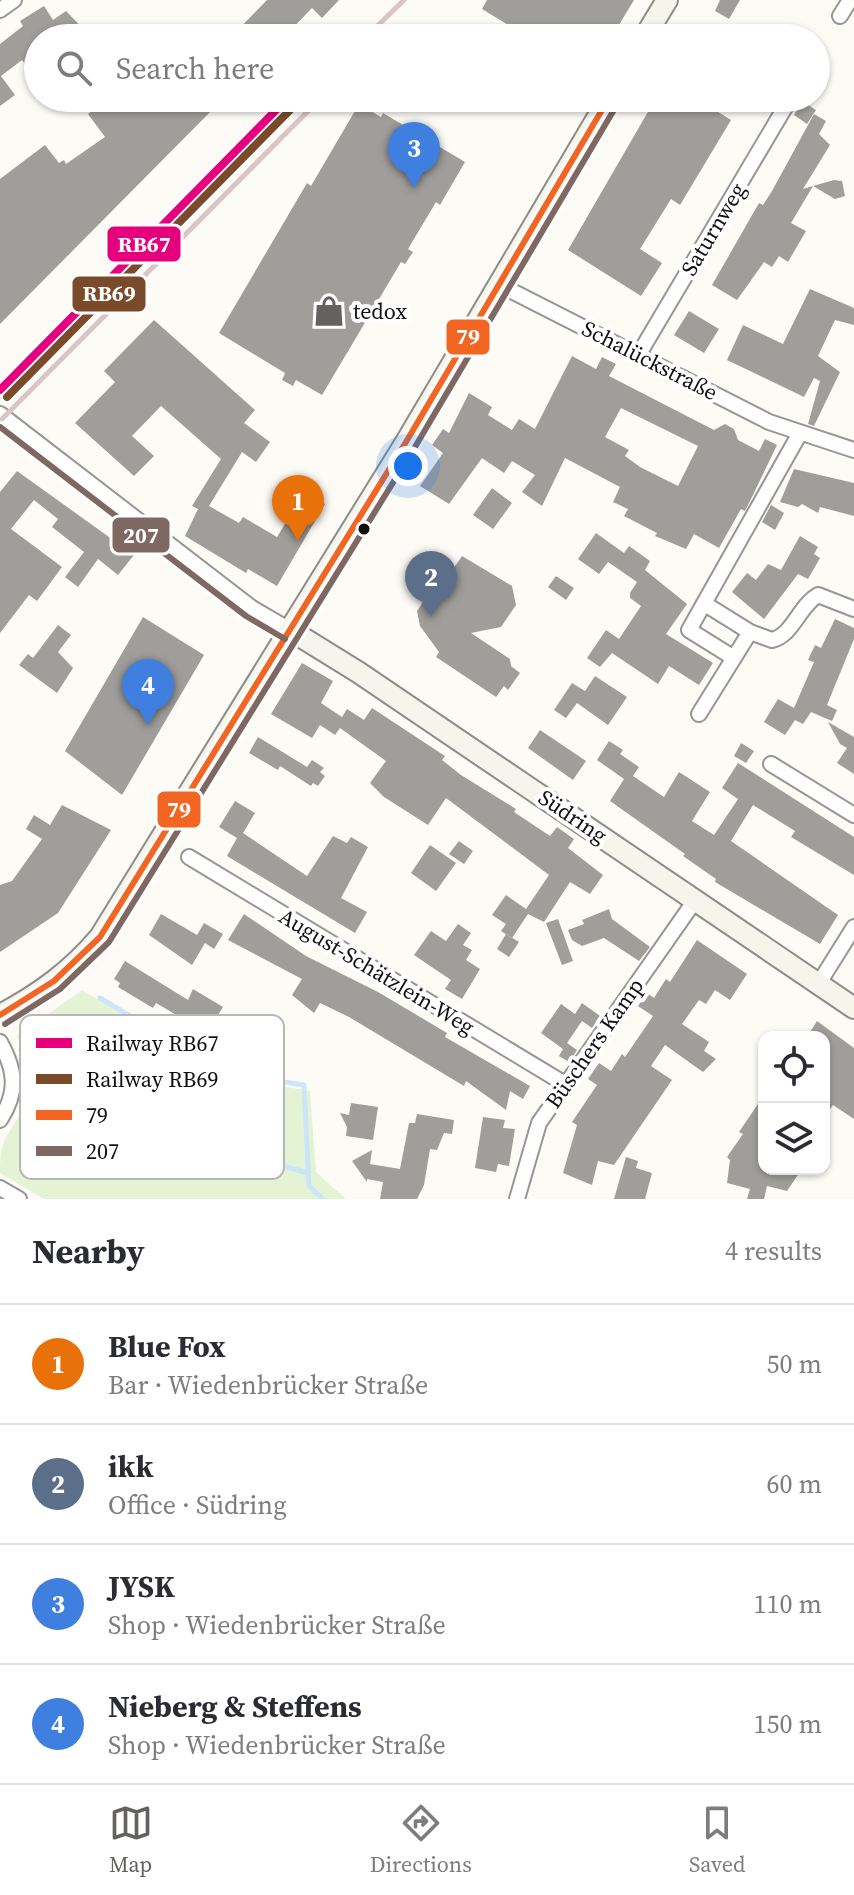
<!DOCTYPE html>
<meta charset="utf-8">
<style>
:root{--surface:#fff;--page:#f2f2f3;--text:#2b2b33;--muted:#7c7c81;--line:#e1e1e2;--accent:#636260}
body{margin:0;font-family:"Source Serif 4",serif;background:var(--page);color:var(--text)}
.controls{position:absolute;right:24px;bottom:24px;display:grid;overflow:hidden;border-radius:16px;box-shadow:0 2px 6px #0004}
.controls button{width:72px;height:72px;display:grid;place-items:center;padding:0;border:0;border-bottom:2px solid var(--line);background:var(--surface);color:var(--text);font:40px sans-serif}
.you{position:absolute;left:408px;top:466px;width:28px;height:28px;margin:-20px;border:6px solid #fff;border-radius:50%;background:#1a73e8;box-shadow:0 0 0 12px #1a73e833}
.badge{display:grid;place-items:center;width:52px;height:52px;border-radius:50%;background:var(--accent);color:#fff;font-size:26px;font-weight:700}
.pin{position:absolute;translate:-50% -66px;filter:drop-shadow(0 2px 4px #0008)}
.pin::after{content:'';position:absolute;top:42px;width:28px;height:24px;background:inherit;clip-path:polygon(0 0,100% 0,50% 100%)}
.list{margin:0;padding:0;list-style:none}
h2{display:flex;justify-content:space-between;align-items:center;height:104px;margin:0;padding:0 32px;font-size:34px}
h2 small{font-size:26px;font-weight:400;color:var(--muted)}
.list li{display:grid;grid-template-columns:52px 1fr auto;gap:24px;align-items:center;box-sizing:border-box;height:120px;padding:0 32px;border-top:2px solid var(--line)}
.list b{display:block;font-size:30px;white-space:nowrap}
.list p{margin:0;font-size:26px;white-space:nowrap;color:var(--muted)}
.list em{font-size:26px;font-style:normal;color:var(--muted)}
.icon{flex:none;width:44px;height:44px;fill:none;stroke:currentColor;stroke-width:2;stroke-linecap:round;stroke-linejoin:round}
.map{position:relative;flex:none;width:854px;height:1199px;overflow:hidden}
.search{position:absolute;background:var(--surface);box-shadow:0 2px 6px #0004;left:24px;right:24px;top:24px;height:88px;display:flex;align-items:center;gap:20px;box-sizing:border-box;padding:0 28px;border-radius:44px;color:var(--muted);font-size:30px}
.sheet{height:584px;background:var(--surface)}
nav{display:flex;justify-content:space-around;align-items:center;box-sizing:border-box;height:112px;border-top:2px solid var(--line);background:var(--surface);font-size:22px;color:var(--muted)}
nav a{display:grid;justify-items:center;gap:4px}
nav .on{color:var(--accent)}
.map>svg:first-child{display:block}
.green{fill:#e5f3d5}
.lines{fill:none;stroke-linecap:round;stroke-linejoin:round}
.stream{stroke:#cae6f8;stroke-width:5}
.building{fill:#a09e9b;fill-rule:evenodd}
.street-casing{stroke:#969694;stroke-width:18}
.secondary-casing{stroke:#8d8c8a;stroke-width:24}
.street{stroke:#fffefe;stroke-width:14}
.secondary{stroke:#f6f5eb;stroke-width:20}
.rail{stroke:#d9c5c5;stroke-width:5}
.bus-1-casing{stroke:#fff;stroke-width:12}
.bus-2-casing{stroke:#fff;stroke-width:12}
.bus-1{stroke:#f26522;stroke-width:6}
.bus-2{stroke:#7e6861;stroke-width:6}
.rail-1-casing{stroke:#fff;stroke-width:14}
.rail-2-casing{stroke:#fff;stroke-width:14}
.rail-1{stroke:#e5007d;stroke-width:8}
.rail-2{stroke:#7a4b2a;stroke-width:8}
.bus-dot{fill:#101010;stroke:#fff;stroke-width:3}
.labels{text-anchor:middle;stroke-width:8;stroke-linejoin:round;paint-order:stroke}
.street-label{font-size:22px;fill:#101010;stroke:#fff}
.poi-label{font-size:22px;fill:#101010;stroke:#fff;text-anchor:start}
.key{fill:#fff;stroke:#b7b7b7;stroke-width:2}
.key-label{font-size:22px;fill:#101010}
.line-badge{stroke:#fff;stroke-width:3}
.badge-label{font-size:22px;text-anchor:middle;font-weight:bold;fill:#fff}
</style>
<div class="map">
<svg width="854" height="1199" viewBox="0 0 854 1199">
<rect width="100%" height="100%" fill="#fcfbf6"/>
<path class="green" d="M82,990l142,86 86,15 6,81 30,27h-302l-44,-26c0,-43 12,-36 24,-69 8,-23 1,-47 -7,-68z"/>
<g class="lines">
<path class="stream" d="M100,998l125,75 79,12 5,101 14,13
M141,1072l3,-4 65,40 78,59 21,6
M126,1095l9,-13"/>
</g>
<path class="building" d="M267,0h72l-17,18 -10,-10 -29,30h-53z
M487,0h147l-23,38h-81l-48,-29z
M720,0h20l-11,19 -14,-8z
M44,6l9,14 13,-9 26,27h-54v43l-16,-21 -21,16 14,19 -15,11v-62l23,-18 -3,-5z
M109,98h115l-224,226v-145l45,-34 14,18 5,-3 2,4 39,-27 -17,-23z
M656,98h56l-5,7 24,15 -51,85 -9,-6 -31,50 22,14 -21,33 -73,-46z
M802,101l14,9 -9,14 -13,-9z
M359,104l22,13 2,-4 82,49 -25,43 -4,-3 -28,47 5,3 -8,12 -4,-2 -79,133 -26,-15 -3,6 -11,-6 3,-7 -66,-40 88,-150 4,3z
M814,114l12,7 -7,13 11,11 -27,44 10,-3 -22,37 15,8 -18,31 -9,-6 -7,11 -8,-5 -27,38 -25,-15 47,-82 4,2 9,-14z
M834,180l8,1 3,15 -10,3 -22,-13z
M810,289l44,19v17l-19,-5 -17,36 22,16 -26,54 -6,-2 12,-43 -6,-3 -10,19 -77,-37 16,-35 40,19z
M689,311l30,18 -15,24 -30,-18z
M154,320l101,90 -11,13 26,19 -14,20 -14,-10 -33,54 30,17 4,-6 34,20 14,-23 -6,-3 13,-22 27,15 -48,82 -29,-17 -2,4 -61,-37 13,-27 -6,-3 29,-47 -60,-53 -29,30 22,20 -20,20 -59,-53 40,-41 -11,-11z
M572,356l24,13 6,-12 14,7 -7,12 105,54 11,-6 9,5 4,11 21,11 6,-12 12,6 -24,50 -8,16 -4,-2 -22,39 -25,-14 -8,15 -31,-13 2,-3 -33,-17 4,-7 -15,-7 7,-15 -55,-29 -23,48 -20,-14 13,-17 -23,-14 -8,12 -22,-15 -33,46 -29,-18 23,-33 -11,-8 11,-16 6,4 20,-40 23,14 -4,8 24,15 7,-11 16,10zM621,408l77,38 -20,40 -38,-19 -15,-11 4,-6 -24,-13z
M794,469l60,14v33l-34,-9 -2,6 -16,-9 -4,3 -18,-5z
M17,471l117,84 -16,20 -20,-16 -20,28 -13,-10 19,-25 -32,-25 6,-8 -24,-19 -23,29 51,38 -25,34 -8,-6 -29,38v-141z
M492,488l20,15 -19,26 -20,-14z
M771,505l13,8 -9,17 -13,-8z
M596,533l28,20 5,-7 21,15 -5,9 42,34 -21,30 47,29 -14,22 -30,-19 -11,18 -46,-31 -12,14 -13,-9 19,-28 13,9 22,-33 -11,-8v-5l7,-11 -29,-20 -9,12 -21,-15z
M800,536l18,11 -4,7 6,4 -12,21 -10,-5 -34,45 -32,-27 15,-19 9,7 12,-16 13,6z
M462,556l50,30 4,19 -15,22 -30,6 39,26 1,7 9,7 -12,17 -4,-4 -8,11 -60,-40 3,-5 -19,-26 -3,-15 9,-13 8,-1z
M556,576l18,12 -8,12 -18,-13z
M143,617l61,38 -82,140 -57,-44z
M835,619l19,9v11l-27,66 10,5 -5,11 -21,-9 -8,12 -8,-4 -10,15 -21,-13 14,-23 16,9 20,-46 -6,-2 7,-15 6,3z
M58,625l13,10 -13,17 15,16 -16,25 -38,-28 9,-11 5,4z
M302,663l31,18 -12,22 21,14 5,-8 17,11 8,-12 73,48 -3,4 19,15 55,34 -2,3 36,24 7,-9 17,12 -6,9 35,27 -13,19 -20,-12 -26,40 -16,-8 -16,24 -11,-7 5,-7 -14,-9 14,-20 20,14 23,-34 -103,-77 -18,27 -44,-28 -14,-14 16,-22 -46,-33 -5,7 -15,-10 -8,13 -41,-24z
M595,676l32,21 -19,28 -31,-22 -11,15 -12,-8 18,-27 13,8z
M828,722l26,15v37l-17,-11 10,-15 -7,-4z
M540,730l46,31 -13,19 -45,-32z
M258,737l49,30 5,-7 12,8 -4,4 5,4 -7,10 -5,-3 -2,3 -31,-20 -2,4 -29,-17z
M609,741l14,9 -3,4 19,13 -6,9 31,21 15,-25 31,20 -18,29 22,14 24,-36 -16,-11 16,-25 116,74v38l-63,-38 4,-6 -42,-26 -22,36 107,74 -18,29 -105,-62 1,-3 -33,-23 2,-2 -75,-53 14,-22 -27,-19z
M741,743l13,8 -8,12 -12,-7z
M235,801l20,12 -12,20 64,43 26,-40 14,7 4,-6 17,10 -27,51 26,14 -12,21 -128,-77 10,-18 -18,-11z
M62,805l49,25 -53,83 -58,39v-67l12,-4 30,-42 -16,-10 8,-14 16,10z
M459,841l14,10 -9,13 -15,-10z
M430,845l26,18 -20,28 -25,-18z
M609,909l3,10 38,28 -11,14 -35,-23 -22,8 -10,-6 -4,-10 16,-6 -2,-4z
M161,914l36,21 7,-12 19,11 -9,15 -9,-6 -13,22 -43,-30z
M244,914l62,42 72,36 69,41 -2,4 85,49 -7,13 -13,-8 -4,19 -40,-29 -2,5 -115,-69 -29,-14 -6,10 -22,-18 10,-16 -74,-39z
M558,919l15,42 -11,4 -16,-42z
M458,924l13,9 -8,12 9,5 -6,10 14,9 -18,30 -17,-10 6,-9 -37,-25 17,-24 15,10z
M506,934l13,8 -10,15 -12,-8z
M697,940l50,34 -17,26 -15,-10 -9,14 -7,-4 -17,24 27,18 -5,9 12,8 -13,13 -38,-27 -14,21 21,14 -58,85 -16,-4 -6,24 -29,-12 14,-48 -5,-3 25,-37 -9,-6 11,-16 12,8 11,-17 3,3 28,-41 -15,-10 9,-13 7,5 12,-19 4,3z
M125,961l63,39 5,-11 30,18 -16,26 -51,-30 -3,5 -35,-21 2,-4 -6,-4z
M582,1003l18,13 -8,12 -10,-7 -15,22 10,7 -8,12 -10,-6 4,-7 -22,-16 20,-29 14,10z
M817,1021l37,27v71l-21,-14 -9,13v-81h-17z
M764,1095v74h38l-15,22 -20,-5 -3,13h-17l3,-10 -23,-6 3,-23 -3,-3 16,-23 -4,-2z
M351,1103l27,4 -5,33 -27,-4 1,-9 -7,-14 9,2z
M417,1114l37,6 -2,14 -8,-1 -7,17 -7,-1 -6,36 -7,14h-37l3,-17 -16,-3v3l-15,-21 20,-11 -2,14 30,5 9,-46h6z
M483,1117l22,3 -2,8 12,1 -6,37 -11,-2 -2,8 -21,-4z
M626,1157l12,4 -2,7 16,5 -7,26h-31z"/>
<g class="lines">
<defs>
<path id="street" d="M0,10l14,-10
M840,16l10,-16
M500,285l269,137 85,28
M639,354l148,-250
M0,414l252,194 38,22
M705,604l45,28 22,8c21,-5 27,-34 46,-45l36,14
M734,658l-45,-28 111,-197
M699,714l51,-82
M771,764l83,51
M189,857l376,227
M819,983l35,-56
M0,1042c16,29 18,50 0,78
M0,1188l19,11
M517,1199l22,-76 157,-224"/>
<path id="secondary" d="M644,38l23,-38
M290,630l68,42 496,336
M0,1015c40,-21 71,-44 100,-78l306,-495 203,-344"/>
</defs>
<use href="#street" class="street-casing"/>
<use href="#secondary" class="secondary-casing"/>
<use href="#street" class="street"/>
<use href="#secondary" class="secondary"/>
<path class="rail" d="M365,38l39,-38
M0,421l321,-323"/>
<defs>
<path id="bus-1" d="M0,1015l54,-34 46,-44 306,-495 203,-344"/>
<path id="bus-2" d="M0,427l246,189 39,23
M5,1024l55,-35 49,-47 306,-495 203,-344"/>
</defs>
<use href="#bus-1" class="bus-1-casing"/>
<use href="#bus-2" class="bus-2-casing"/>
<use href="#bus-1" class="bus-1"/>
<use href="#bus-2" class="bus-2"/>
<defs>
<path id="rail-1" d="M0,390l288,-292"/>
<path id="rail-2" d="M7,397l288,-292"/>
</defs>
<use href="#rail-1" class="rail-1-casing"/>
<use href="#rail-2" class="rail-2-casing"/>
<use href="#rail-1" class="rail-1"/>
<use href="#rail-2" class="rail-2"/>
</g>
<defs>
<symbol id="shop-bare" viewBox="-9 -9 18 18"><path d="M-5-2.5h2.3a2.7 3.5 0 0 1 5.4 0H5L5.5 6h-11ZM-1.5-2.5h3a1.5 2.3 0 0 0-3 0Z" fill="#636260" stroke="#fff" stroke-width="2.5" paint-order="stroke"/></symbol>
</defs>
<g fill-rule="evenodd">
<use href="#shop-bare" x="307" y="289" width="44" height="44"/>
</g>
<circle class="bus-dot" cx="364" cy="529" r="7"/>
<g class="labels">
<g class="street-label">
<text transform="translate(713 229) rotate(-59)" y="8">Saturnweg</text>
<text transform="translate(650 360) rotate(27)" y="8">Schalückstraße</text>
<text transform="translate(573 816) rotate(34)" y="8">Südring</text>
<text transform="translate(377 971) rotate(31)" y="8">August-Schätzlein-Weg</text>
<text transform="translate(594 1043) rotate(-55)" y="8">Büschers Kamp</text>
</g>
<g class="poi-label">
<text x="353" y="319">tedox</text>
</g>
</g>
<rect x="20" y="1015" width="264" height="164" rx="12" class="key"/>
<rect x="36" y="1038" width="36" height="10" fill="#e5007d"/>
<rect x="36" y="1074" width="36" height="10" fill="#7a4b2a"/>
<rect x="36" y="1110" width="36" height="10" fill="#f26522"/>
<rect x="36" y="1146" width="36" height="10" fill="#7e6861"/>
<g class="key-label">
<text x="86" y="1051">Railway RB67</text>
<text x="86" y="1087">Railway RB69</text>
<text x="86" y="1123">79</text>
<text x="86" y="1159">207</text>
</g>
<g class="line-badge">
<rect x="106" y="225" width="76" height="38" rx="8" fill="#e5007d"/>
<rect x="71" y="275" width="76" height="38" rx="8" fill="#7a4b2a"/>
<rect x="445" y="318" width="46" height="38" rx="8" fill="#f26522"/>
<rect x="111" y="516" width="60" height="38" rx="8" fill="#7e6861"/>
<rect x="156" y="790" width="46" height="39" rx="8" fill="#f26522"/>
</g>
<g class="badge-label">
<text x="144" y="252">RB67</text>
<text x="109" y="301">RB69</text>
<text x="468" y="344">79</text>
<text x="141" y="543">207</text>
<text x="179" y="817">79</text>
</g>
</svg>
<div class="controls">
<button><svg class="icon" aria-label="locate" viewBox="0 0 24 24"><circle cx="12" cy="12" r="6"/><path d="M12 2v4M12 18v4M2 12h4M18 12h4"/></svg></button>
<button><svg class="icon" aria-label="layers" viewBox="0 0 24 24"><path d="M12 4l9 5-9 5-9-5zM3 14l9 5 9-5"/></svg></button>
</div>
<div class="you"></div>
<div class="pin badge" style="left:298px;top:541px;background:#e8710a">1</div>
<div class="pin badge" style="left:431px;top:617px;background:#5c6f8a">2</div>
<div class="pin badge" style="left:414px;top:188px;background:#3f7fe0">3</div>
<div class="pin badge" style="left:148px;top:725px;background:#3f7fe0">4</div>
<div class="search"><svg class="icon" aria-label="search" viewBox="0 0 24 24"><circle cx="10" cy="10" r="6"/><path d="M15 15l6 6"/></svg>Search here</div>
</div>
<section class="sheet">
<h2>Nearby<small>4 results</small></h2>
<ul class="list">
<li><span class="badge" style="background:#e8710a">1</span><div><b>Blue Fox</b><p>Bar · Wiedenbrücker Straße</p></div><em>50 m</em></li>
<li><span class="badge" style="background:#5c6f8a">2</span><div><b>ikk</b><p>Office · Südring</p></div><em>60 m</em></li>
<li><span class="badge" style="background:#3f7fe0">3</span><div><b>JYSK</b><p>Shop · Wiedenbrücker Straße</p></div><em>110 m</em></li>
<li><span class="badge" style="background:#3f7fe0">4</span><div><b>Nieberg &amp; Steffens</b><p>Shop · Wiedenbrücker Straße</p></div><em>150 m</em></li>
</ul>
</section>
<nav>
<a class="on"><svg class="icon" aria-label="map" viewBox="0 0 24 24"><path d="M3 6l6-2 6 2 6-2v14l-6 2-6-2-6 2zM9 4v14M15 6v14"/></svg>Map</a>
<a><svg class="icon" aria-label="directions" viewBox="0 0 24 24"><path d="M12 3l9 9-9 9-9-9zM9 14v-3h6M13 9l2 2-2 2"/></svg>Directions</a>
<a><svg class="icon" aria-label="saved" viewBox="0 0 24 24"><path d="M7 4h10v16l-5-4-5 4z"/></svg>Saved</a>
</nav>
